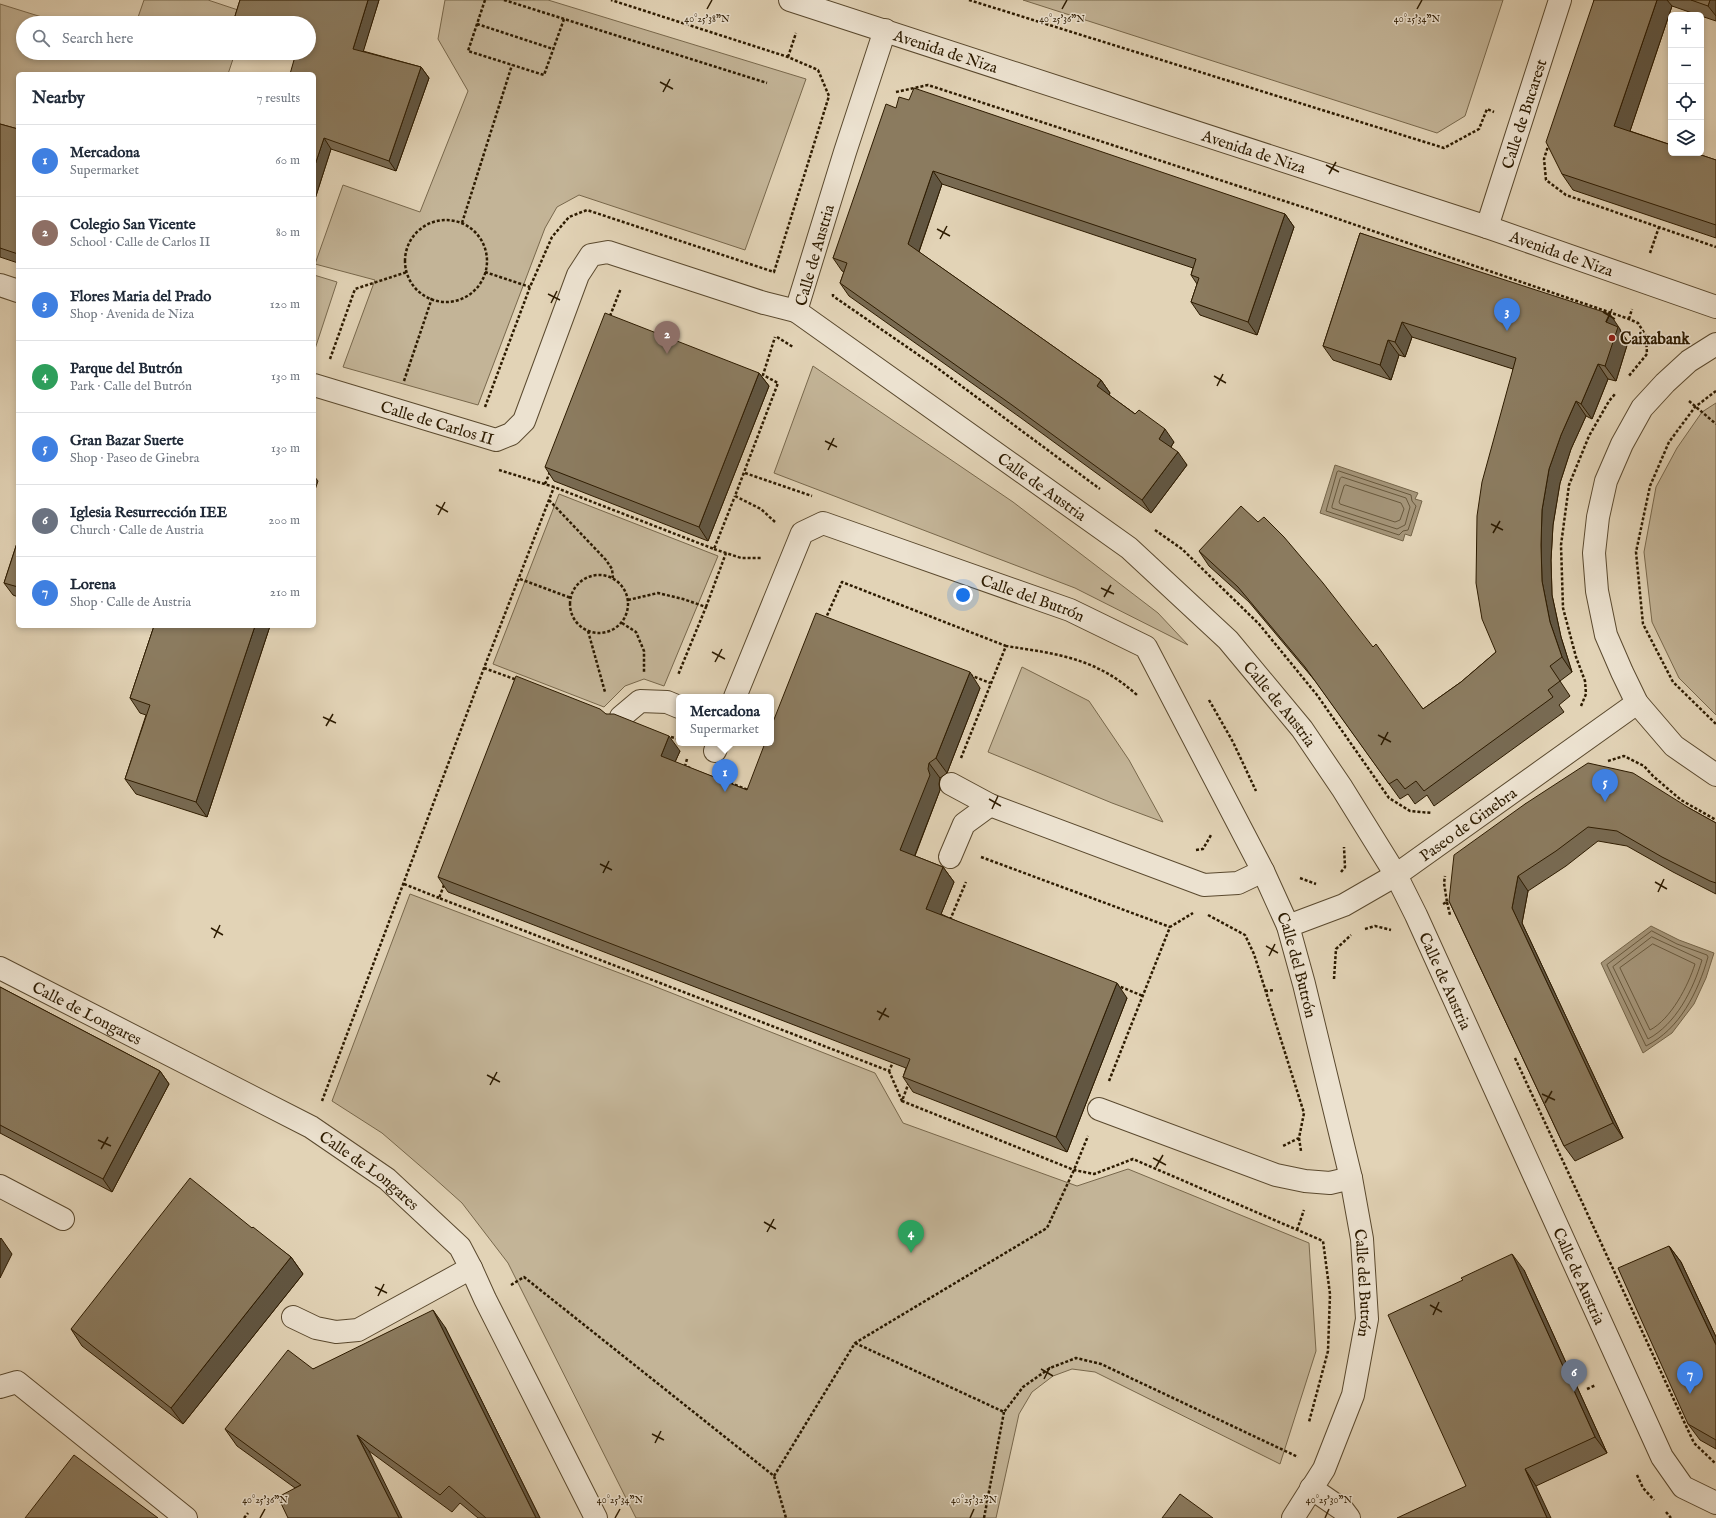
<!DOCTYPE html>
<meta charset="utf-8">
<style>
:root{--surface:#fff;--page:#f6f6f7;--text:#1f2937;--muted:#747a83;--line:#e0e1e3;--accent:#8f2418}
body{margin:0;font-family:"IM FELL English",serif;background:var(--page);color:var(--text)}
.controls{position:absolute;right:12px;top:12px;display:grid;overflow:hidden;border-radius:6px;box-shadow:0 2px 6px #0003}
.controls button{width:36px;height:36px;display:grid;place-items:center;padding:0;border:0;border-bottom:1px solid var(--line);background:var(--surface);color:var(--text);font:20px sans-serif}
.you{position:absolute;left:963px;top:595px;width:14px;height:14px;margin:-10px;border:3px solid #fff;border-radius:50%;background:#1a73e8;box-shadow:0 0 0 6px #1a73e833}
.badge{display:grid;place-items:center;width:26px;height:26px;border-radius:50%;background:var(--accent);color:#fff;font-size:13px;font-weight:700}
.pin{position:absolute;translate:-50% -33px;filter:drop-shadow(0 1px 2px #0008)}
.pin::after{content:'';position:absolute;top:21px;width:14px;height:12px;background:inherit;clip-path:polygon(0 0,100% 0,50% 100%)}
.popup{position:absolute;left:676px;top:694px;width:98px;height:52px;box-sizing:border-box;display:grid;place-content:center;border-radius:6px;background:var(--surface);filter:drop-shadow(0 1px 3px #0005);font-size:13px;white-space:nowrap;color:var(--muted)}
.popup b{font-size:15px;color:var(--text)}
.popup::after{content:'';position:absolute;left:50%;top:100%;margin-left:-8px;border:8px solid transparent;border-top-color:var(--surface)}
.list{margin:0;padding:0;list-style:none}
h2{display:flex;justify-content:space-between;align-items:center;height:52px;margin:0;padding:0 16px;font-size:17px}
h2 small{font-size:13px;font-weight:400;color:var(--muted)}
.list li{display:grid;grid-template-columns:26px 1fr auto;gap:12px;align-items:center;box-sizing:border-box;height:72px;padding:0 16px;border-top:1px solid var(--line)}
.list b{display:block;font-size:15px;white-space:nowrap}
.list p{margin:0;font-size:13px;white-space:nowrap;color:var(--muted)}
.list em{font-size:13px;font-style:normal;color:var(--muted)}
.icon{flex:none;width:22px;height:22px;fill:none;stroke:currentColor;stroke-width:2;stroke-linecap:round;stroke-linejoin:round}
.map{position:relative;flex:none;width:1716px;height:1518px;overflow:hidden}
.search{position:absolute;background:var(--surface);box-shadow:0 2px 6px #0003;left:16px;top:16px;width:300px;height:44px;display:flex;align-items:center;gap:10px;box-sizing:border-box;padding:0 14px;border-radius:22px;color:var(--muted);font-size:15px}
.panel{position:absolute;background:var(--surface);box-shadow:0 2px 6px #0003;left:16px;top:72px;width:300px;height:556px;border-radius:6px}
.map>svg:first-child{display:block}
.green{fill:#c3b497;stroke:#78684c}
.water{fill:#a49478;stroke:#746448}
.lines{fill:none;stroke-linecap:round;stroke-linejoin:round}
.shore{stroke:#68583c;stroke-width:1}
.minor-casing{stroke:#5a492e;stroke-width:24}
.path{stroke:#2d1b00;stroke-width:2.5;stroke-dasharray:3 2;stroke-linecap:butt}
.minor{stroke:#ece2d0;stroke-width:22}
.wall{fill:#786a52;stroke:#2d1b00}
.shaded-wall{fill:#615642;stroke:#2d1b00}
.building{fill:#8b7b5f;stroke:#2d1b00}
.ticks{fill:none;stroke:#2d1b00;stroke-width:1.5}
.poi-dot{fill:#8f2418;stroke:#ece2d0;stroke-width:1.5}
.labels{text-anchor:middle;stroke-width:3;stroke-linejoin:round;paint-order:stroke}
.street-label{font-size:16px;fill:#2d1b00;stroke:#ece2d0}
.poi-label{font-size:16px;font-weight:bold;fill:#2d1b00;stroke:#ece2d0;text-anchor:start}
.ticks-label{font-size:10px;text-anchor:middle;fill:#2d1b00;stroke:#ece2d0;stroke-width:3;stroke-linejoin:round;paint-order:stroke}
</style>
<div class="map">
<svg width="1716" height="1518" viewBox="0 0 1716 1518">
<rect width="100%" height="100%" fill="#e2d3b6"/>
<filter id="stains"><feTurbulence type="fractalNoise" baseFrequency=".005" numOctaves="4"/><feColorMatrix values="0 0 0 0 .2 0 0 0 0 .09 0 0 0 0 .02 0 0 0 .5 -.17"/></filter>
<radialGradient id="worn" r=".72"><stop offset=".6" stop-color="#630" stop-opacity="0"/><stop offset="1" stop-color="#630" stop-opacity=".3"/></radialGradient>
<path class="green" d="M144,0h64l39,13 -3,10h-108z
M445,0h103l258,79 -61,171 -166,-55 -22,12 -12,21 -67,177 -135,-38 32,-87 -60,-16 28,-79 77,27 48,-121 -30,-52z
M1023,0h480l-38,116 -28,17z
M0,4l61,19h-38v30h212l-7,21h-210v64l-18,-6z
M314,275l23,7 -23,70z
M813,366l200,136 145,111 30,32 -113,-57 -301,-115z
M1716,403v312l-37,-37 -27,-56 -8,-70 12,-65 21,-39 25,-36z
M559,494l159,62 -54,130 -20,-7 -19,7 -21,21 -111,-43z
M1022,667l67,34 40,59 34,62 -51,-19 -124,-51z
M410,894l236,89 229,90 28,50 174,63 51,-17 181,74 7,108 -36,113 -185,-92 -23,-3 -19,7 -21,16 -13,22 -23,104h-360l-128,-255 -46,-60 -29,-26 -51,-44 -50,-32z"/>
<path class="water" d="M1335,465l83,28 -3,6 7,2 -11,35 -6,-2 -2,7 -83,-28z
M1651,926l28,14 35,13 -8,25 -12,26 -22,29 -29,20 -42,-90z"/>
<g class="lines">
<path class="shore" d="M1339,471l72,24 1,6 4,5 -8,24 -5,1 -4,4 -73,-24 11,-39z
M1342,477l64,21 4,9 -5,18 -8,4 -65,-21v-2l8,-27z
M1346,485l55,18 3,6 -4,11 -5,2 -55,-18 -1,-2 5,-16z
M1652,931l25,13 30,11 1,2c-10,35 -28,72 -62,89l-39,-81z
M1652,937l50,23c-9,30 -26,64 -54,79l-35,-72z
M1653,944l42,20c-7,22 -24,55 -45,66l-30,-62z"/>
<defs>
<g id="minor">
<path id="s1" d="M790,0l697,227 229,80"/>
<path id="s2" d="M885,30l-40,122 -49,159 333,237 99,92 74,89 40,59 54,87 20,40 246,542 21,30 33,16"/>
<path id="s3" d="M1487,227l73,-227"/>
<path d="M0,285l18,6"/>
<path d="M1716,344l-27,17 -24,22 -23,25 -20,36 -16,37 -8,36 -4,36 3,38 9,44 16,37 15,31 37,43 42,29"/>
<path id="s4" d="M314,385l182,55 15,-6 13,-13 54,-146 13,-20 17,-3 156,51 32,8"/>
<path id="s5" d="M735,697l67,-164 21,-10 247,87 76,37 117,224 25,55 16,58 47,194 11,61 5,80 -14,76 -29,74 -31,49"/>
<path d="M621,717l19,-16 27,1 12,5"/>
<path d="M715,751l3,-8"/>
<path d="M951,784l39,21 214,80 34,-2 25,-12"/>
<path d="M950,857l14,-33 26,-19"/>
<path id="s6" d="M1288,926l56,-21 52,-30 241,-172"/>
<path id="s7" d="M0,968l311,159 76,52 73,68 11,21 14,31 111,219"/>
<path d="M1099,1109l177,66 29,6 25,2 21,-5"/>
<path d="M0,1186l63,33"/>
<path d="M293,1317l23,11 20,4 22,-2 113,-62"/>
<path d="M0,1387l17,-5 169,136"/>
<path d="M1311,1488l32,22 6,8"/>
</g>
</defs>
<use href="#minor" class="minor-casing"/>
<path class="path" d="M485,0l-17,51 76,24 20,-56
M504,0l263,83
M969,0l475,148 35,-19 8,-20 7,3
M477,24l76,25
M788,57l8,-24
M896,92l32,-7 387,126 314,108 9,4 8,13 1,18 -19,23
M1549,143l-5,16 2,21 20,15 150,52
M405 261a41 41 0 1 1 82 0a41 41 0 1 1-82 0Z
M462,223l50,-158
M1650,253l9,-26
M485,272l45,15
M833,294v2l103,71 164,122
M610,316l11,-28
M1629,319l3,-10
M777,337l16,10
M330,359l25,-70 52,-17
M404,381l28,-83
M1716,391l-21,16 -26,35 -19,44 -14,66 7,72 30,58 43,42
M1689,401l27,23
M485,407l45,-120 22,-50 17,-20 18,-7 187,62 55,-176 -11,-26 -30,-13 -177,-57
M499,470l55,17 160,62 21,-53
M745,473l67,23
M545,484l5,-12
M549,500l57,60 6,9 1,9
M775,522l-14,-13 -26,-13 43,-113 -15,-8 12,-38
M1155,530l27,19 77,75 58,71 72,103 21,13 22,2
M714,549l12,4
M570 604a29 29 0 1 1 58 0a29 29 0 1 1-58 0Z
M520,579l51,19
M628,600l30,-7 25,6 23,8 -28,68
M706,607l20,-54 15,5h20
M825,620l17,-38 164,64
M622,623l14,9 8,19v22
M588,631l17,61
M484,668l33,12
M970,675l20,8
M1209,700l24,42 23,49
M1581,706l5,-12 -1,-13 -9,-24 -13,-49 -2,-63 8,-60 20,-49 20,-35 6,-7
M671,737l8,2
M961,758l45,-112c52,8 90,12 131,49
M687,759l-2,7 5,2
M1608,761l16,-5 20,10 9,10 28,24 35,20
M721,779l27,11
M1196,850l7,-1 8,-14
M981,857l189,70
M1341,872l4,-5 -1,-20
M1300,878l16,6
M404,884l35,14
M444,885l-5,13 450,173 4,-9
M1447,902l3,13
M1443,904l4,-2 -3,-19 1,-7
M1208,915l37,20 9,19 50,159 -5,25 -16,8
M950,920l16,-38
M1365,929l10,-3 16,4
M1334,979l2,-30 15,-14
M1116,985l27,11
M1265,991l10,-1
M1515,1058l179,385 22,21
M889,1071l13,30
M1109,1081l61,-154 23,-14
M909,1082l-7,19 172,69 20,4 39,-15 190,82 7,53 -2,57 -19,71
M322,1101l162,-433 70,-181
M1299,1138l2,13
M1297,1230l7,-20
M511,1285l13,-8 250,199 12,42
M855,1343l149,69 19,-25 27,-19 26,-10 25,6 197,93
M1587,1389l9,-4
M1637,1475l6,13 11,12
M774,1476l81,-133 192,-115 27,-58 14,-34
M1666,1512l5,6
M244,1518l4,-5
M984,1518l20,-106"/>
<use href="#minor" class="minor"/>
</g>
<path class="wall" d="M240,0h139l-16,51 58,16 8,11 -33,93 -65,-22 -17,53 -5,-179h-69l-5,-7z
M1594,0h122v21l-15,-5v-1h-3l-26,-9 -42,125 86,29v78l-143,-48 -11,-16z
M896,108l389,106 9,13 -37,108 -57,-20 -9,-13 6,-18 -6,-9 2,-7 -251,-84 -23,68 182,128 9,13 -1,2 65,47 -3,5 16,18 -36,48 -130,-95 -172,-122 -9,-13 4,-11 -2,-1 -9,-13z
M0,124l18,5v134l-18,-6z
M1360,233l260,96v1l8,12 -12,39 -8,-2 -16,40 -6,-3 -15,33 -11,34 -7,42 -2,35 1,35 9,42 11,35 -12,9 10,15 -11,9 5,7 -130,94 -7,-11 -12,9 -7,-10 -8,5 -84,-117 -67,-80 -40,-36 -10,-15 174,96 50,62 38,-27 35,-30 17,-283 -101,-32 -7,20 -6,-2 -8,25 -58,-20 -10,-14z
M759,373l10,13 -61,155 -154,-60 -9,-14z
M18,540v57l-5,-2 -9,-12z
M154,626h116l-63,191 -71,-23 -11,-15 21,-64 -6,-2 -10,-15z
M980,688l-33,85 -7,5 -1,6 1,6 -25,66 28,11 11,15 -13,32 186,84 -60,154 -154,-60 -10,-15 3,-9 -458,-176 -10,-15 168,-163 74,37 -5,11 72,28z
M1525,804l164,4 27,15v71l-43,-22 -46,-26 -29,-5 -32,25 -38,25 -6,32 101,215 -48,23 -11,-15 -115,-245z
M0,987l160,84 9,13 -57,108 -112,-59z
M252,1228l39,29 12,17 -120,150 -101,-78 -11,-17z
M1669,1246l12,16 35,75v112l-16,-9 -12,-16z
M1524,1270l83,183 -71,33h-70z
M445,1327l95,191h-62l-18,-15 -8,9 -83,-61 -74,37 -58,-42 -12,-17 88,-60z"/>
<path class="shaded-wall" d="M368,0h11l-18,59 -8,-10z
M1657,0h10l5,6 -46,137 -12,-17z
M1710,0h6v16l-8,-10z
M421,67l8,11 -33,93 -7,-10z
M324,138l7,11 -17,53v-34z
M933,171l9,13 -25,73 -9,-13z
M1285,214l9,13 -37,108 -9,-13z
M1610,314l10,15v1l8,12 -12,39 -11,-15 1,-44z
M1402,322l10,15 -7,20 -10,-15z
M1388,340l11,15 -8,25 -11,-15z
M1598,364l10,15 -16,40 -11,-15z
M759,373l10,13 -61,155 -9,-14z
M1101,380l9,13 -4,6 -9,-13z
M1576,401l10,15 -15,33 -11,34 -7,42 -2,35 1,35 9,42 11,35 -10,-15 -12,-35 -8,-41 -1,-36 1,-35 7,-41 12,-34z
M1165,429l9,13 -6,9 -9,-12z
M1178,452l9,13 -36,48 -9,-13z
M314,476l4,5 -4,12z
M255,626h15l-63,191 -11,-15z
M970,672l10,16 -33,85 -11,-15z
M669,736l11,15 -9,20 -10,-15z
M929,763l11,15 -1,6 1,6 -29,75 -11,-15z
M943,867l11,15 -17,42 -11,-15z
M1518,876l10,15 -6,32 101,215 -10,-15 -101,-215z
M1117,983l10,15 -60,154 -11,-15z
M160,1071l9,13 -57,108 -9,-13z
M1,1238l11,16 -12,24v-39z
M1669,1246l12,16 35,75v8z
M1512,1254l12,16 83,183 -12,-16z
M291,1257l12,17 -120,150 -12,-16z
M433,1310l12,17 95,191h-4z
M357,1435l12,16 33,67h-3z
M1525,1469l11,17 15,32h-4z"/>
<path class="building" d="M240,0h128l-15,49 68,18 -32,94 -65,-23 -10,30v-94h-24l6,-21h13v-30h-54l-20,-7z
M1594,0h63l-43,126 57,19v8h24l21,7v65l-154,-51 -16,-32z
M1691,0h19l-2,6z
M914,88l371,126 -37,108 -57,-20 8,-24 -8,-3 5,-16 -263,-88 -25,73 193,136 -4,6 38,28 4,-4 26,19 -6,10 19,13 -36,48 -130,-95 -172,-122 7,-20 -14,-5 53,-154 10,4 3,-11 10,3z
M0,124l18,5v125l-18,-6z
M1360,233l250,81 -4,8 12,5 -13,39 -7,-2 -17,40 -5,-3 -15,34 -12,34 -7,41 -1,35 1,36 8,41 12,35 -12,9 10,15 -12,9 5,7 -129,94 -8,-10 -11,8 -8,-10 -8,5 -84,-117 -67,-80 -39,-36 42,-45 17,16 6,-5 20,20 39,46 50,64 3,-3 47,65 38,-27 35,-30 -14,-33 -6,-36 1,-67 5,-34 34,-124 -114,-36 -7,20 -7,-2 -8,25 -57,-19z
M605,313l154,60 -60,154 -154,-60z
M18,540v47l-14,-4z
M816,613l154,59 -34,86 -7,5 -1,6 2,6 -30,75 43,17 -17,42 191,74 -61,154 -153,-60 7,-18 -472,-182 78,-201 84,33 6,5h8l55,22 -8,20 86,34 18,-47h6v-16z
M154,626h101l-59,176 -71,-23 25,-74 -20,-7z
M1588,763l45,10 56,35 27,15v60l-6,-2 -48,-24 -45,-26 -29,-4 -32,24 -38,25 -6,32 101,215 -49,23 -115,-245 5,-46 71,-51z
M0,987l160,84 -57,108 -103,-54z
M190,1178l62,50 1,-1 38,30 -120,151 -100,-79z
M1669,1246l47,99v95l-28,-16 -70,-156z
M1512,1254l83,183 -70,32 22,49h-150l69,-32 -78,-171 75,-35 -2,-2z
M433,1310l103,208h-50l-37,-32 -9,9 -83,-60 42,83h-111l-10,-21 23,-12 -76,-56 63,-79 25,19z
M74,1455l84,63h-133z
M1180,1494l33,24h-51z"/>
<path class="ticks" d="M707,9l5,-9M1062,9l5,-9M1417,9l5,-9M660,82l13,7M663,92l7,-13M1326,165l13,7M1329,174l7,-12M937,229l13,7M940,239l7,-13M548,294l12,6M551,303l6,-12M1603,312l12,7M1606,322l6,-13M1214,376l12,7M1217,386l6,-12M825,441l12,6M828,450l6,-12M436,505l12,7M438,515l7,-13M1491,524l12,6M1493,533l7,-12M1101,588l13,6M1104,597l7,-12M712,652l13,7M715,662l7,-13M323,717l13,6M326,726l7,-12M1378,735l13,7M1381,745l7,-13M989,799l12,7M992,809l6,-13M600,864l12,6M603,873l6,-12M1655,882l12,7M1658,892l6,-13M211,928l12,7M214,938l6,-13M1266,946l12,7M1269,956l6,-12M877,1011l12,6M879,1020l7,-12M487,1075l13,7M490,1085l7,-13M1542,1094l13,6M1545,1103l7,-12M98,1140l13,6M101,1149l7,-12M1153,1158l13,7M1156,1167l7,-12M764,1222l12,7M767,1232l7,-13M375,1287l12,6M378,1296l6,-12M1430,1305l12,7M1433,1315l6,-13M1041,1369l12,7M1044,1379l6,-12M652,1434l12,6M655,1443l6,-12M260,1518l5,-9M615,1518l5,-9M970,1518l4,-9M1325,1518l4,-9"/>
<circle class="poi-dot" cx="1612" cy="338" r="4"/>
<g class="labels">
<g class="street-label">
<text dy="6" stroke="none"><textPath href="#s1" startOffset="164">Avenida de Niza</textPath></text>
<text dy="6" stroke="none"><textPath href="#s3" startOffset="119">Calle de Bucarest</textPath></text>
<text dy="6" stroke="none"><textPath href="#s1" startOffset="488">Avenida de Niza</textPath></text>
<text dy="6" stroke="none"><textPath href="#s1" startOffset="812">Avenida de Niza</textPath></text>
<text transform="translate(814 255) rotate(-74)" y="6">Calle de Austria</text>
<text dy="6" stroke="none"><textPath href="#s4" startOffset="129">Calle de Carlos II</textPath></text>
<text dy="6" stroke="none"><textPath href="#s2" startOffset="597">Calle de Austria</textPath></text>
<text dy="6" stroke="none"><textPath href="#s5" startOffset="423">Calle del Butrón</textPath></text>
<text dy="6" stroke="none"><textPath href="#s2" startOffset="921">Calle de Austria</textPath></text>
<text dy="6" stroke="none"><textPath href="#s6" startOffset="208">Paseo de Ginebra</textPath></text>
<text dy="6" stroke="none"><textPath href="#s5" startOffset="900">Calle del Butrón</textPath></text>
<text dy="6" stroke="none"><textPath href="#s2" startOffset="1245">Calle de Austria</textPath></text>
<text dy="6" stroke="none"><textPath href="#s7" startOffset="98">Calle de Longares</textPath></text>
<text dy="6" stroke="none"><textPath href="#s7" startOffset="422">Calle de Longares</textPath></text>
<text dy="6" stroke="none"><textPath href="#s2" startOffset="1569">Calle de Austria</textPath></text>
<text dy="6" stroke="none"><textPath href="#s5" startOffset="1226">Calle del Butrón</textPath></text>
</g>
<g class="poi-label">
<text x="1620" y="344">Caixabank</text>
</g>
</g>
<g class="ticks-label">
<text x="707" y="22">40°25'38"N</text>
<text x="1062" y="22">40°25'36"N</text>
<text x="1417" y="22">40°25'34"N</text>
<text x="265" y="1503">40°25'36"N</text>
<text x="620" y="1503">40°25'34"N</text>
<text x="974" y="1503">40°25'32"N</text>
<text x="1329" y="1503">40°25'30"N</text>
</g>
<rect width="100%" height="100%" filter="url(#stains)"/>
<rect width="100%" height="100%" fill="url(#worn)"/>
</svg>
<div class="controls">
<button>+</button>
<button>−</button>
<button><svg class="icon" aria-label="locate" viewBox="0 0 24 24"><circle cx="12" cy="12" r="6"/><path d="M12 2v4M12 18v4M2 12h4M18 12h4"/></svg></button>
<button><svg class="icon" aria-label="layers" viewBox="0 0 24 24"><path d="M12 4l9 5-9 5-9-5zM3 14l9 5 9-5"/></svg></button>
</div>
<div class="you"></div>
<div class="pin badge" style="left:725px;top:792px;background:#3f7fe0">1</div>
<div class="popup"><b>Mercadona</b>Supermarket</div>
<div class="pin badge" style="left:667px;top:354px;background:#8d6e63">2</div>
<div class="pin badge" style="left:1507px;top:331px;background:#3f7fe0">3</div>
<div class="pin badge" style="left:911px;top:1253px;background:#2e9e5b">4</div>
<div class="pin badge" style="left:1605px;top:802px;background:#3f7fe0">5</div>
<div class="pin badge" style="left:1574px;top:1392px;background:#6b7280">6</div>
<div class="pin badge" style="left:1690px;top:1394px;background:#3f7fe0">7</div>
<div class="search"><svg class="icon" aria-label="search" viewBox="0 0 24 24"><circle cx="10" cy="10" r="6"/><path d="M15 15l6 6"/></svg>Search here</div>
<section class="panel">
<h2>Nearby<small>7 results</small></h2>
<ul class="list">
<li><span class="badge" style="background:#3f7fe0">1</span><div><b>Mercadona</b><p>Supermarket</p></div><em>60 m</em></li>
<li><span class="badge" style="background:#8d6e63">2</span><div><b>Colegio San Vicente</b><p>School · Calle de Carlos II</p></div><em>80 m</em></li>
<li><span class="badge" style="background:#3f7fe0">3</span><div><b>Flores Maria del Prado</b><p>Shop · Avenida de Niza</p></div><em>120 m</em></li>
<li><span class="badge" style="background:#2e9e5b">4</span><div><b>Parque del Butrón</b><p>Park · Calle del Butrón</p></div><em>130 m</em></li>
<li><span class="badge" style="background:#3f7fe0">5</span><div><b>Gran Bazar Suerte</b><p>Shop · Paseo de Ginebra</p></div><em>130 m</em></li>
<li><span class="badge" style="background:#6b7280">6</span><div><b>Iglesia Resurrección IEE</b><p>Church · Calle de Austria</p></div><em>200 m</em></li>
<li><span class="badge" style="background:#3f7fe0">7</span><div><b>Lorena</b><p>Shop · Calle de Austria</p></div><em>210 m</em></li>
</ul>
</section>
</div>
